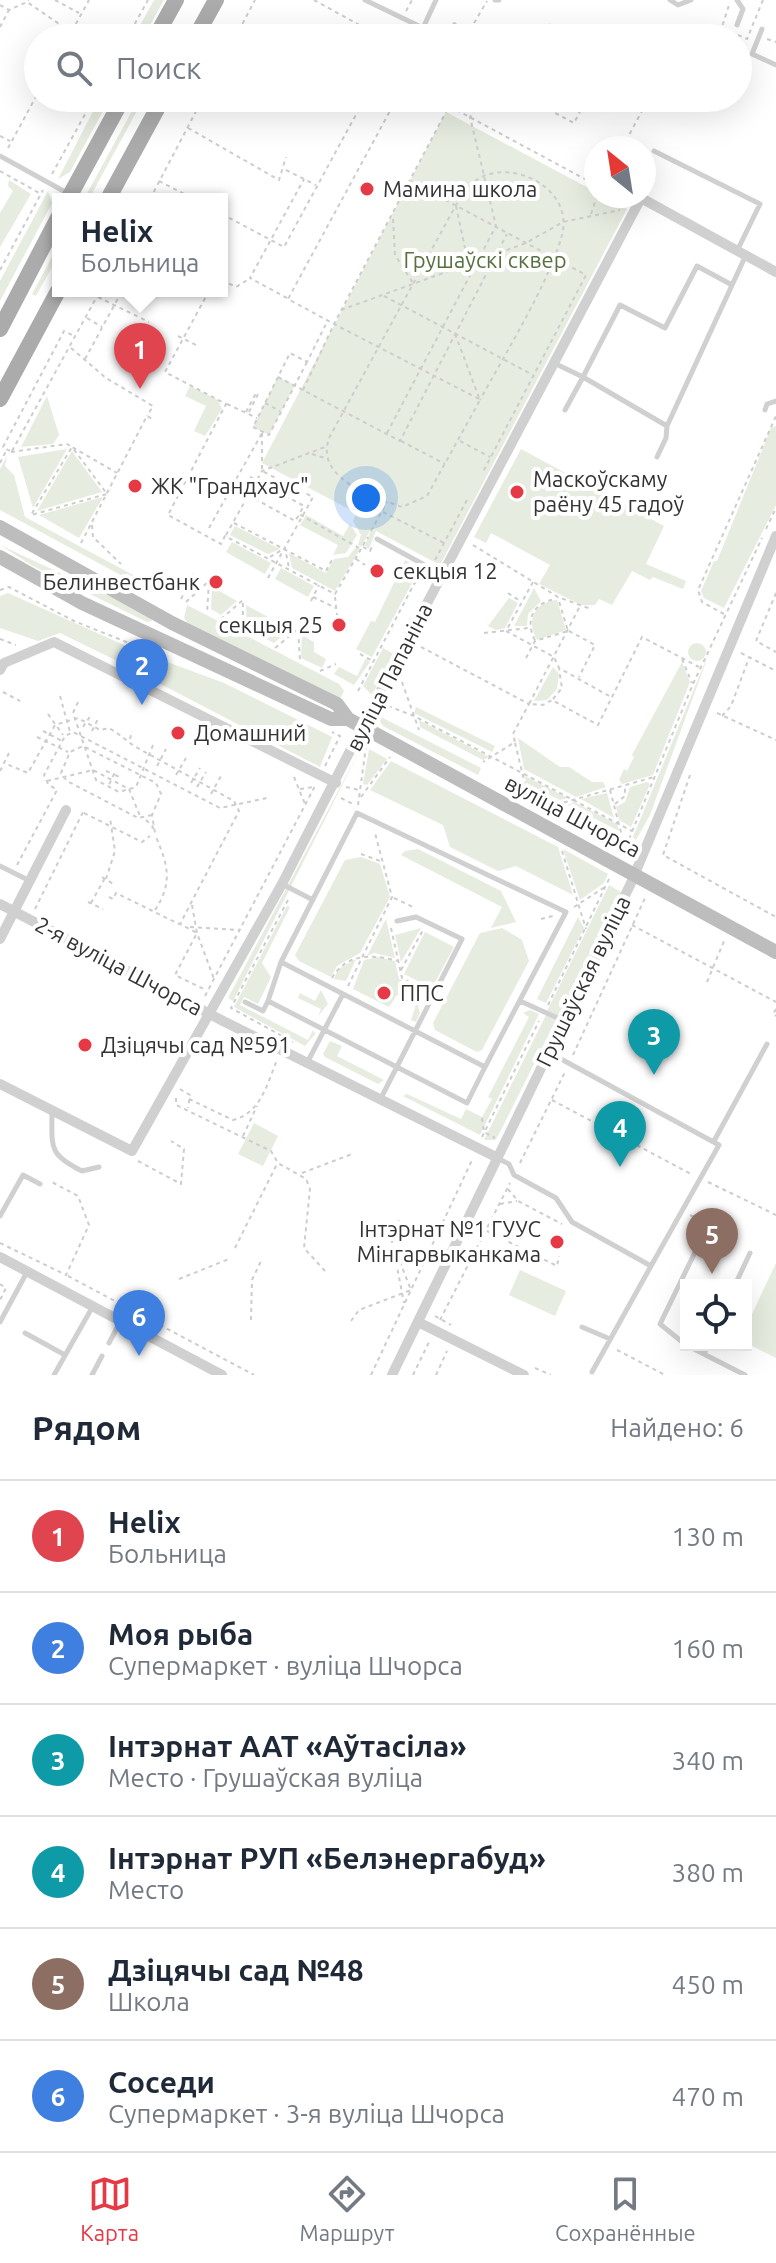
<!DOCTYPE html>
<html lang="ru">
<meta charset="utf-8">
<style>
:root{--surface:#fff;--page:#f6f6f7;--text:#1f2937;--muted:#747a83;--line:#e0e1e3;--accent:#e63946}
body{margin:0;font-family:Ubuntu,sans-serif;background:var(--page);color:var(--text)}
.controls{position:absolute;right:24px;bottom:24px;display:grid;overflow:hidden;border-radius:0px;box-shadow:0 8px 32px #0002}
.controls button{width:72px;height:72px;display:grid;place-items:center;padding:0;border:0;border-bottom:2px solid var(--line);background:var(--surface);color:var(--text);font:40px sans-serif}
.compass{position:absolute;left:584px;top:136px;width:72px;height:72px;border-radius:50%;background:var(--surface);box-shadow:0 8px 32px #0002;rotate:330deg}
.you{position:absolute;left:366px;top:498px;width:28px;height:28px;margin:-20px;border:6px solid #fff;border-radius:50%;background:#1a73e8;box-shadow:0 0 0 12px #1a73e833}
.badge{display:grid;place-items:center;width:52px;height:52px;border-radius:50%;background:var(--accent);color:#fff;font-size:26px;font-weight:700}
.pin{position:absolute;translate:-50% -66px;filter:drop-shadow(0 2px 4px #0008)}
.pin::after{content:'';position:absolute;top:42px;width:28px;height:24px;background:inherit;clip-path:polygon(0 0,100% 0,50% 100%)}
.popup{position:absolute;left:52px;top:193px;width:176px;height:104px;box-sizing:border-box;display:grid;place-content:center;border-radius:0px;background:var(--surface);filter:drop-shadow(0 2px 6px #0005);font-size:26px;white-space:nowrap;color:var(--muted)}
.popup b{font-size:30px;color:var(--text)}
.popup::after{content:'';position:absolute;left:50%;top:100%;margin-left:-16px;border:16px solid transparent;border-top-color:var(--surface)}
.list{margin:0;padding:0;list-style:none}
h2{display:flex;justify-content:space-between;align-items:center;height:104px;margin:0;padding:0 32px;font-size:34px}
h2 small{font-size:26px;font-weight:400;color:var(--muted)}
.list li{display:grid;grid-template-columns:52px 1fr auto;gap:24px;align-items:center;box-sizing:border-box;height:112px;padding:0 32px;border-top:2px solid var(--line)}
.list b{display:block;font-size:30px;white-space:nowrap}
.list p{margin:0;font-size:26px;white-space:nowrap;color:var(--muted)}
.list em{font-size:26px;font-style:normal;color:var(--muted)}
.icon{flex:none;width:44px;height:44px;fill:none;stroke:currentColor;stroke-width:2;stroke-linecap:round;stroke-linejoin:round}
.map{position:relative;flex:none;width:776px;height:1375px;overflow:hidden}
.search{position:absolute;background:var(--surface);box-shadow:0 8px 32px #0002;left:24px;right:24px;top:24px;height:88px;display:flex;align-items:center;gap:20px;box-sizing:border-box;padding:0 28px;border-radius:44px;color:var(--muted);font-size:30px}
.sheet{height:776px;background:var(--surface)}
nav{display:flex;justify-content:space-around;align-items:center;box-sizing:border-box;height:112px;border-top:2px solid var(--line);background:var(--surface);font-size:22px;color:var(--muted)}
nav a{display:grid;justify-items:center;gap:4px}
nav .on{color:var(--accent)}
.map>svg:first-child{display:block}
.green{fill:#e6ecdf}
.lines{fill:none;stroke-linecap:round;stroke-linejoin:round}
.path{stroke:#cdcdcd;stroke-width:2;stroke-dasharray:4 4;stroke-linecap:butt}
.lane{stroke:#d0d0d0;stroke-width:5}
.street{stroke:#d0d0d0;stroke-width:10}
.secondary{stroke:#bdbdbd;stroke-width:14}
.primary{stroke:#ababab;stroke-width:16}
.poi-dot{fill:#e63946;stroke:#fff;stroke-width:3}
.labels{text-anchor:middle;stroke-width:8;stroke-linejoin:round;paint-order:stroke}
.poi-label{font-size:22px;fill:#333;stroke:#fff;text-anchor:start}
.park-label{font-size:22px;fill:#56703f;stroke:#fff}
.street-label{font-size:22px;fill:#333;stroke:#fff}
</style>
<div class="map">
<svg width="776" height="1375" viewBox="0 0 776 1375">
<rect width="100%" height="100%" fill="#fff"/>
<path class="green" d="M154,0h10l-21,38h-10z
M100,98h10l-40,74 -12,7z
M139,98h5l-55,101h-5z
M446,112l150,80v4h8l23,13 -187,356 -64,-34 -7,18 -4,-3 6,-17 -10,18 -3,-2 3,-10 -8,-14 3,-7 4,1 -98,-52z
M9,180l22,14 -31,53v-34l13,-22 -5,-5z
M48,191l4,12 -52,98v-20z
M58,246v10l-22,40 -4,-2z
M278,377l17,8 -26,50 -16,-8z
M190,386l28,14 4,9 -17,27 -11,-5 12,-25 -21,-10z
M47,396l12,39 -6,9 -32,3z
M776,426v79l-52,103 -20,-10 -3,-7 13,-30h3l54,-133z
M67,449l-34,59 -15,-51z
M521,449l143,77 -18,38 40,17 -3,8 -30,-12 -3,3 -18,-9 -20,34 -13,-6 -4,6h-14l-42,-21 11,-19 -59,-32 -5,10 -12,-6z
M72,451l30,41 -65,19z
M7,456l-2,10 9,9 11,42 123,66 6,10 -154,-83v-41z
M103,497l-24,41 -40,-23z
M306,515l37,21 7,-12 7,11 -11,18 -13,2 5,-10 -38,-20z
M235,526l45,23 -12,5 -38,-19z
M232,542l39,21 -6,11 -39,-22z
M0,545l150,70 2,6 -5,1 -114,-56z
M356,547l4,2 -25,42 -43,-23 -3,-15 37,20 8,-14 14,-2z
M405,560l4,2 3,21 -40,74 -16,-8 15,-28 4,1z
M281,568l33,18 -6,11 -33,-18z
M212,587l25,14 -16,14 -10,-6z
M534,588l7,13 -13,13 -1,12h-13z
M8,593l145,65 -9,16 -84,-41 -22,8 -38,-13v-32z
M509,598l9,5 -13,25 -9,2 -8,-4z
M557,600l9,30 -29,10c-11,-19 -3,-38 20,-40z
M187,605l152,79 5,7 -4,8 -151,-74 -5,-7z
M246,605l44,24 -16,14 -27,-13z
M302,635l12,7v10l12,7 -4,9 -21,-10z
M688 652a9 9 0 1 1 18 0a9 9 0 1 1-18 0Z
M383,648l11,6 -22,41 -9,-9z
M711,648l-61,167 -14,25 -3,-3z
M366,658l4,4 -16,23 -20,-11 5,-7 18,9z
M162,660l62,23 108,54 -12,30 -169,-88z
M682,662l8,20 -37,93 -31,9 -3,-4 5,-11 3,2 7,-14 -2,-2z
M553,667l6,7 -2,15 -10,11 -13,1z
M416,707l79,39 -3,6 -78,-39z
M375,714l106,54 -3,7 -95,-49z
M419,720l70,37 -6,3 -63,-33z
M518,738l42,29h9l23,15h11l3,5 -30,10 -52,-28z
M361,748l-128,253 -5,-3z
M369,749l18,10 -20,26 -4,-1z
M391,761l167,86 15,48 -57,-29 -18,5 -48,-24 -7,-22 -73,-35z
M525,776l43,22 -8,2 -34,-17z
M647,782l3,2 -19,43 -12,-7 -3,-13 9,-5 5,-15z
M607,793l7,25 -33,-19z
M574,802l43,22 2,7 -51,-26z
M418,849l83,42 15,31 -25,6 11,-21 -101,-52 4,-4z
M563,849l45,25 -4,9 -24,17z
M361,857l19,7 10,33 -30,56 -23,13 -6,11 -32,-16 -4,-6 50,-95z
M609,885l12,7 -63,124 -11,-5z
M287,906l3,1 -28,56 9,14 -13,27 -14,-7 -4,8 68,35 5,-10 2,4 -10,12 -71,-39z
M578,917l6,11 -38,75 -9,-4z
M386,919l9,39 -21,-5 -7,3z
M421,928l-20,34 -6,-27z
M502,928l20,12 7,21 -47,89 -5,2 -42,-22 -2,-7 47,-90z
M425,932l29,15 -22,41 -28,-14z
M378,957l17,4 4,18 12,6 9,28 -4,9 -5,-2 5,-15 -19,-10 -8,12 -36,-18 11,-29z
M356,959l-10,22 -12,-2 4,-10z
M321,990l7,14 -10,12 3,-7 -23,-11 2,-5 15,8z
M530,1010l9,4 -59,121 -77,-39 4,-2 54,25 5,-10 16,8 10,-18 -4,-2 41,-80 -6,-4z
M546,1015l10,5 -57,114 -4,6h-11z
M330,1041l12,5 -5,10 47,24 -6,4 -53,-27 -2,-3z
M254,1123l24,13 -15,30 -25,-12z
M776,1263v95l-30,-15v-16z
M520,1270l46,21 -11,25 -46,-21z"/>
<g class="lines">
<path class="path" d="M28,0h1
M55,0l24,13
M314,0l69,38
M0,5l9,5 18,-8 44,30 -3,6
M406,11l6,-11
M549,24l8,14
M0,27l9,-17
M470,30l17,-29
M72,31l17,-31
M738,35l9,4 16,-39
M127,38l21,-38
M235,38l20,-38
M390,38l7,-13
M445,38l9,-15 28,15
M644,38l21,-12 21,12
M723,38l3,-9 -4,-2 7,-22
M767,39l9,3
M397,98l-109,201 46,25 115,-218 147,79
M527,98l47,25 13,-25
M672,98h5
M188,128l91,52 7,-23
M0,136l10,5
M8,148l30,-55
M622,148l27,-50
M286,170l30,15
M0,171l41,23
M52,174l42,-76
M159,181l35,18
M410,181l176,94 -103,197
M615,196l10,6
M150,199l53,-101
M173,199l2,-3
M456,206l12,56
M222,214l62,33 81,-149
M591,214l6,-18
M393,219l2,36 18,28
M0,270l43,-80
M222,280l14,7 13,-8
M209,291l-44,81 61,32 -58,111 53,29 4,-8 110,58 33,-57
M384,296l149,79
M98,297l51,25
M287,298l-37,-20 54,-99
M341,310l185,-67 37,-21 57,-12
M87,318l15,9
M455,334l25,66 -53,96 -25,11c-30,-11 -87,-28 -73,-69l127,-233c8,-12 16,-25 30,-30 36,-12 87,17 76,60 -13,48 -57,119 -82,165
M178,336l20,10
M71,348l35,30 47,28 -6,10
M85,359l37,-68
M307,362l-38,73 -16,-8 37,-74 17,9 20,-40
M278,377l122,64 107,-207
M303,390l31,-66 145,75
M265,403l15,8
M227,404l30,14
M246,412l11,-21
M249,412l10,-20
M262,433v38l51,26 -45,81
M387,433l109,-207 -26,-109 4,-6
M401,441l44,23
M460,441l30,16
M10,451l-7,-4 61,-116 10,5
M12,451l88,-160
M11,452l56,-8 5,3 -41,68 76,-21 -35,-47 45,26
M312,454l13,4
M0,463l7,-14
M250,477l54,29 -5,8 60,34
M248,495l47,26 4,-6
M383,512l61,31
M234,523l92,48 7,-13
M92,525l1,12 28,27
M209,528l53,-95
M766,529l10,-21
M371,531l16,-29
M226,535l36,-64 63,-24
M81,543l66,-127 5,3
M473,545l85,52 33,12
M363,547l7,4 2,-4
M270,557l15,-9 4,20
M356,559l9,6
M435,560l33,-62
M412,569l2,14
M533,582l-27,49 48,26 5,11 52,29
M0,590l9,-3 65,34 85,34
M508,593l12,8
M776,593l-20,48 20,11
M313,597l23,11
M335,597l2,18
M181,599l13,-26
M311,601l8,-16
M186,602l23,-21 -2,32
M579,608l-50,96 14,1 9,-5 46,25 44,-88 57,30
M724,614l-22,-12 -4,-12 78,-174
M221,619l22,-19v31
M569,631l26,14 -16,32
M484,633l44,-5
M0,639l16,6
M535,640c-11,-20 -1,-38 21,-41
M421,647l108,57 -16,30 2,8 -32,20
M275,648l23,-19 2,32
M741,653l35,18
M360,654l11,6
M526,658l9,-17 33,-10 -10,-33
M682,659l10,24
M320,671l16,-7
M402,682l17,48
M358,691l56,-107 10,-10
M3,692l17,9
M60,696l10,36
M553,699l9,-11 -3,-19
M78,702l-5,11 23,67 23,12 17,-5 17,-42
M388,706l26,10 218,115
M717,713l59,27
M48,714l15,21
M722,716l9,-10 18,-48
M83,727l8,-12
M43,731l19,10
M92,731l7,-14
M37,737l31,15
M130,739l2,-8
M515,743l10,41
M9,753l-5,10 24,10 27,-48 23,-7 22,12 9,-2 8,5 17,13 100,55 5,10 -59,113 17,9 -22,42 31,15
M157,766l9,-17
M325,766l15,-30 -8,-4
M0,771l4,-7
M106,771l8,3 -5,11
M115,775l7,3
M176,775l10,-17
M690,775l-27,80 113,62
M294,777l11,27
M47,781l46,-11 36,19 11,27
M191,783l9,-15
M197,787l9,-15
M346,787l13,3
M300,789l14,-2
M610,790l12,46
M539,792l-5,9 23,11 5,-9 92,-26
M211,794l10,-18
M361,797l29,-40
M341,798l12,6
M615,804l10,-8v-11
M358,805l8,-58
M84,813l58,29 8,-6
M152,815l-14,3 -71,-37 -6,-8 9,-21 13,-6 73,37 5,11 -9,21 3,18
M146,820l7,7 -2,5
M629,839l64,-155 69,-146
M562,851l24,78
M361,854l22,8
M17,865l40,-75 -9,-6 -4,-9 21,-39 8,-4 147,76 47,-10
M102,877l13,8
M106,879l9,-28 -5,-33
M109,897l4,2 3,-6 63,31
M394,898l19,9
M288,900l-57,108 62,34
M88,902l15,7
M91,903l14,-25
M192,905l5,28 17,46
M574,907l31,-20
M35,909l49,-99
M155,910c18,-27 13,-45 1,-73
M541,919l12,-3
M632,925l144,77
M190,927l49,3
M391,928l11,50 9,5 8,22
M401,970l22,-40
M332,978c14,-25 41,-24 66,-17
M707,982l17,-41
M412,984l12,6
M348,986l44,-89 -17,-64
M205,996l110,-210
M548,1005l62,-128
M776,1009l-3,5 3,2
M573,1055l72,-157
M180,1089l10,6 -2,13
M176,1098v7l95,46 7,12 28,16 4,10 -6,59 21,23
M189,1099l44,21c28,-7 34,-36 44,-60
M552,1100l139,74
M482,1118l2,14 11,6
M243,1136l14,-30
M482,1137l57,-116
M622,1153l6,-13
M138,1161l43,23 3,-35 -13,-8
M520,1163l45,-91
M302,1173l50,-19
M708,1182l68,33
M508,1189l10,12 44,23
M500,1204l17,-3
M690,1215l15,8
M487,1231l70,35 2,-10
M0,1243l66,32 23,-50 -11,-29 -28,-15
M393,1246l11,57
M235,1248l42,-84
M68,1276l186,99
M179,1279l50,-20
M0,1284l6,4 -6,12
M435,1316l16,9
M251,1320l1,-40 9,-19
M440,1320l70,-137
M351,1321l8,-11 52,-20 -20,-51 8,-19
M617,1350l48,25
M535,1368l16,7
M371,1375l102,-217
M413,1375l17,-35
M436,1375l11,-24"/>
<path class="lane" d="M365,0l58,28 13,-28
M495,0h4
M670,0l8,5 13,-5
M737,0l6,9 -6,16
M762,29l-10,25 24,11
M654,151l106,53 -23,47
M0,156l69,38
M554,363l29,14 37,-72 45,23 32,-62 35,19
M565,410l18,-33 84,49 -1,12 -9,19
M765,410l2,-6 9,-3
M667,426l78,-169
M377,539l64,35
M357,813l209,99 -81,155 -204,-105z
M0,866l28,14
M282,884l31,16
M281,962l-13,39 199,102 18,-36
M520,1001l42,19
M245,1002l18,9 5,-10
M550,1053l169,92 -68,121
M307,1063l36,-69
M380,1100l82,-161 -46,-22 -19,4
M52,1111c0,37 -4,43 30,60l17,-4
M714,1141l53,-97
M497,1158l12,6 5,11 42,23 16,24 79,44 -59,106
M0,1216l23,-41 17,9
M735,1285l15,-32
M0,1322l27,-50
M582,1327l28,12
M25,1333l40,22
M109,1343l11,-21
M686,1345l-26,-21 40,-82
M686,1345l59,30
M704,1354l4,-9
M54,1375l39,-69
M92,1375l10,-19"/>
<path class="street" d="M0,670l4,-7 50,-21 282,141
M0,904l223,117 273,136
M0,939l66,-129
M0,1084l132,67 150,-267 94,-184 265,-502 135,74
M0,1257l222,118
M418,1322l106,53
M392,1375l239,-492 145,-347"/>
<path class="secondary" d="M0,527l172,96 165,81 11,15 428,233
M0,557l82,46 249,116h17"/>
<path class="primary" d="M155,38l21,-38
M195,38l21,-38
M68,199l55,-101
M108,199l55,-101
M0,329l58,-111
M0,399l58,-108"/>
</g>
<g class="poi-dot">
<circle cx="367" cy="189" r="8"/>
<circle cx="135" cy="486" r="8"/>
<circle cx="517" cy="492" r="8"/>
<circle cx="377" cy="571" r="8"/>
<circle cx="216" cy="582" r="8"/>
<circle cx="339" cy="625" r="8"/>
<circle cx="178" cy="733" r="8"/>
<circle cx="384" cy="993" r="8"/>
<circle cx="85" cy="1045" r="8"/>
<circle cx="557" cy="1242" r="8"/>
</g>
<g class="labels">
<g class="poi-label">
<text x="383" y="197">Мамина школа</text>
<text x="533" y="487">Маскоўскаму<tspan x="533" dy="25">раёну 45 гадоў</tspan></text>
<text x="151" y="494">ЖК "Грандхаус"</text>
<text x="393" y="579">секцыя 12</text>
<text x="200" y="590" text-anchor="end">Белинвестбанк</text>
<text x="323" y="633" text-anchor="end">секцыя 25</text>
<text x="194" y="741">Домашний</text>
<text x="400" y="1001">ППС</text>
<text x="101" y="1053">Дзіцячы сад №591</text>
<text x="541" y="1237" text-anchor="end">Інтэрнат №1 ГУУС<tspan x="541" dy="25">Мінгарвыканкама</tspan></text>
</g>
<g class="park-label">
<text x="485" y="268">Грушаўскі сквер</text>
</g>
<g class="street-label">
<text transform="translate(389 677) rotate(-63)" y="8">вуліца Папаніна</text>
<text transform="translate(573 816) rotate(28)" y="8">вуліца Шчорса</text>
<text transform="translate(119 966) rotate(28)" y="8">2-я вуліца Шчорса</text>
<text transform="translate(583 981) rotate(-64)" y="8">Грушаўская вуліца</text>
</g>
</g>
</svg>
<div class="controls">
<button><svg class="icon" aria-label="locate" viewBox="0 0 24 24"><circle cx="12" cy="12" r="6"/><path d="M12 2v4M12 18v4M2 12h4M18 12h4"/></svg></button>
</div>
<svg class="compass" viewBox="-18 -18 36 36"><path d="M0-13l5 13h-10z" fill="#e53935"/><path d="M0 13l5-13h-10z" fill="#747a83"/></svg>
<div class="you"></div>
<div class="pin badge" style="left:140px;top:389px;background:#e0444e">1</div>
<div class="popup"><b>Helix</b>Больница</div>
<div class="pin badge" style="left:142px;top:705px;background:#3f7fe0">2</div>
<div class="pin badge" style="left:654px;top:1075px;background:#0f9aa8">3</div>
<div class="pin badge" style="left:620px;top:1167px;background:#0f9aa8">4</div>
<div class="pin badge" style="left:712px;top:1274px;background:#8d6e63">5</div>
<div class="pin badge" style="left:139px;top:1356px;background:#3f7fe0">6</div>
<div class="search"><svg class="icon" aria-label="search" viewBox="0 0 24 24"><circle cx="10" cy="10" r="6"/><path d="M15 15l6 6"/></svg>Поиск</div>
</div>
<section class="sheet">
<h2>Рядом<small>Найдено: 6</small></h2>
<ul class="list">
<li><span class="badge" style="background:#e0444e">1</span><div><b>Helix</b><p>Больница</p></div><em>130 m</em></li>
<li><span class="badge" style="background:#3f7fe0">2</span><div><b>Моя рыба</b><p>Супермаркет · вуліца Шчорса</p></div><em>160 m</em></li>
<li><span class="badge" style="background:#0f9aa8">3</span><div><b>Інтэрнат ААТ «Аўтасіла»</b><p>Место · Грушаўская вуліца</p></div><em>340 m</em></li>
<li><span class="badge" style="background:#0f9aa8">4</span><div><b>Інтэрнат РУП «Белэнергабуд»</b><p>Место</p></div><em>380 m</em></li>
<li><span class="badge" style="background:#8d6e63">5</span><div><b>Дзіцячы сад №48</b><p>Школа</p></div><em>450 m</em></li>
<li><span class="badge" style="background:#3f7fe0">6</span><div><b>Соседи</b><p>Супермаркет · 3-я вуліца Шчорса</p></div><em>470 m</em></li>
</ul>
</section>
<nav>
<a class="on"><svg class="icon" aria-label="map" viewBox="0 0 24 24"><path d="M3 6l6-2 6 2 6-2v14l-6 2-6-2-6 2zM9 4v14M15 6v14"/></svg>Карта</a>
<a><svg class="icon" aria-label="directions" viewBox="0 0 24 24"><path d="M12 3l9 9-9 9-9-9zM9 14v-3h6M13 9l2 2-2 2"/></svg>Маршрут</a>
<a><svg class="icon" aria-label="saved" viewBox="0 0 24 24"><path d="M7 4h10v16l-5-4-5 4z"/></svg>Сохранённые</a>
</nav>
